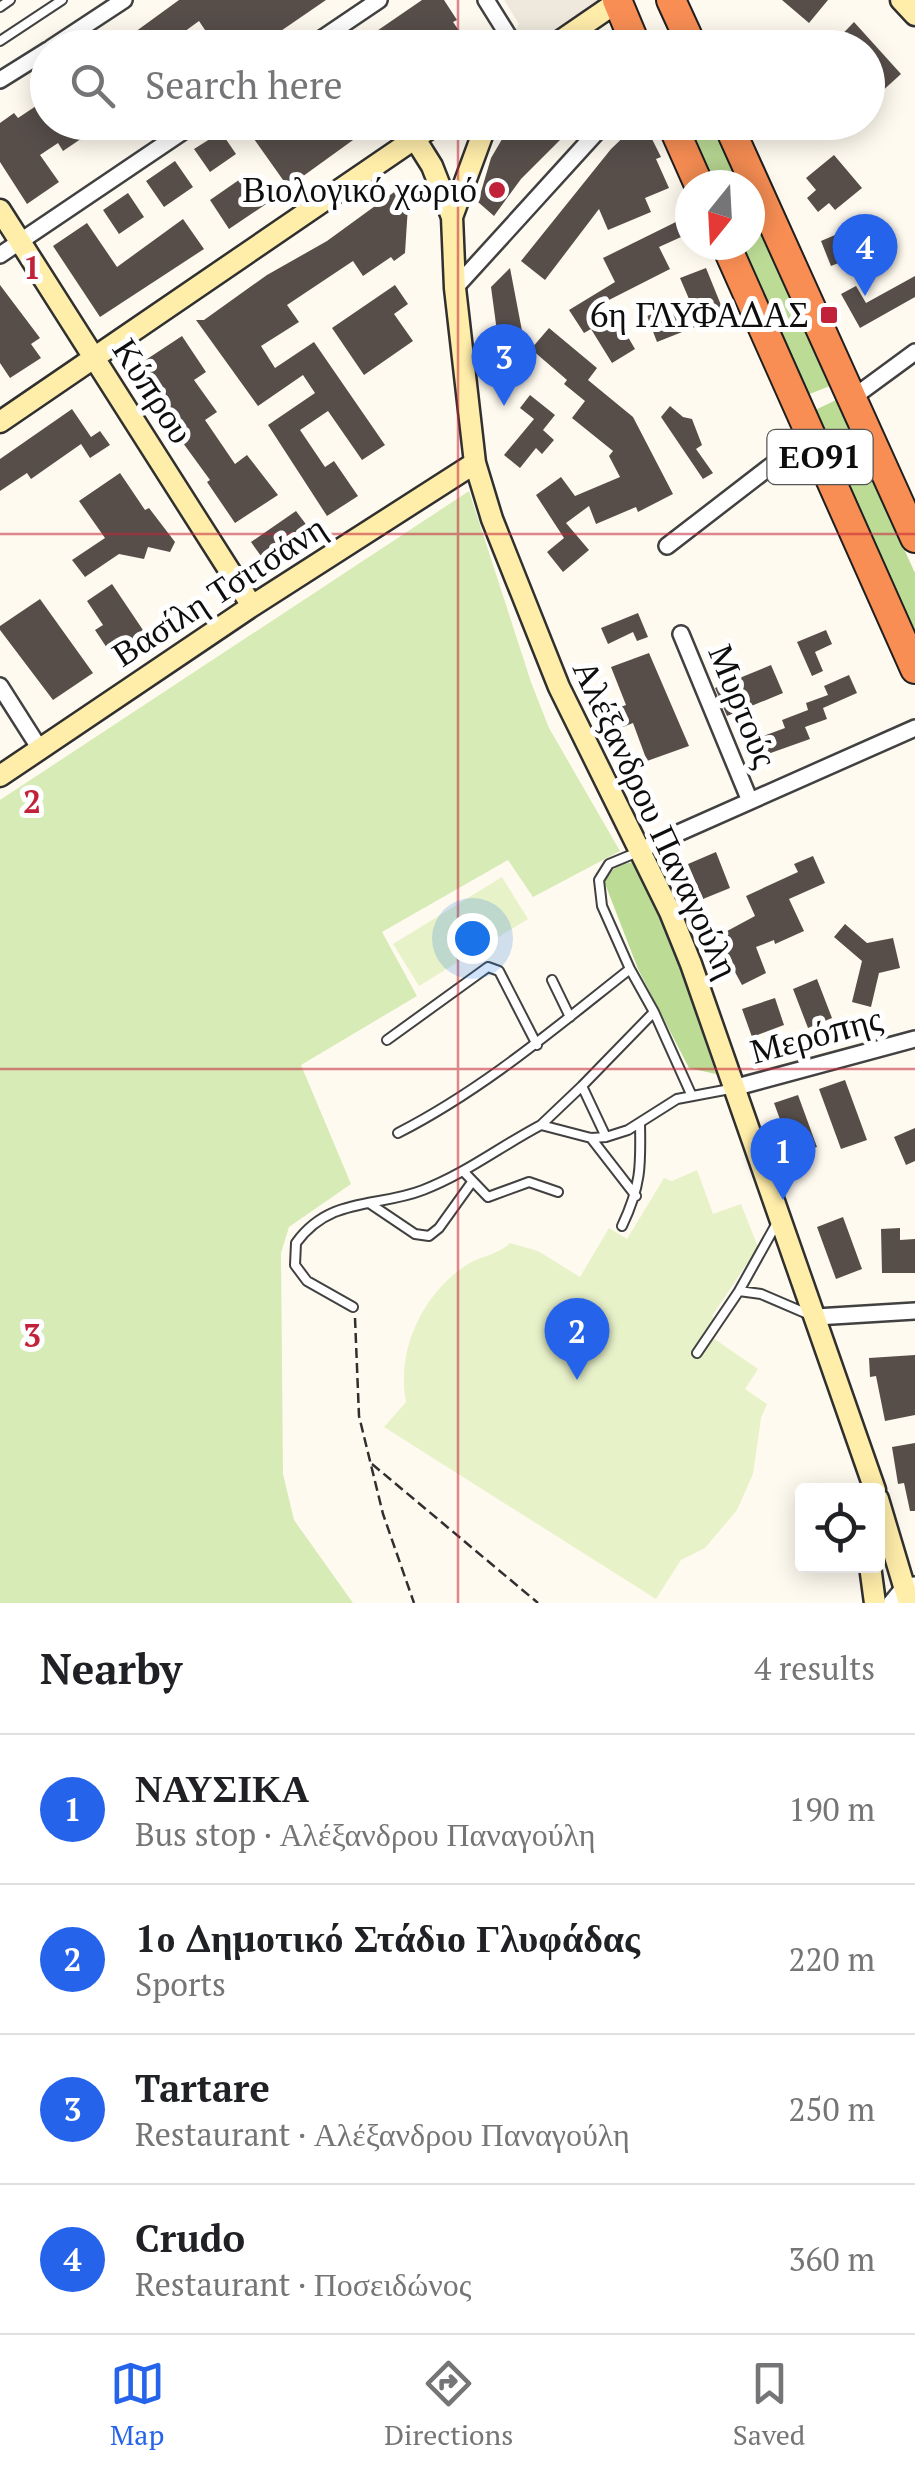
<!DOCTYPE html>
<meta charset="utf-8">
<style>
:root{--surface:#fff;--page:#f2f2f2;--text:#202124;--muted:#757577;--line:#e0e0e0;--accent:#2563eb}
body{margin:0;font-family:"PT Serif",serif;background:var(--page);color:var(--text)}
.controls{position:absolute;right:30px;bottom:30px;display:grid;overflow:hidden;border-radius:10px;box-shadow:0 5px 25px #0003}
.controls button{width:90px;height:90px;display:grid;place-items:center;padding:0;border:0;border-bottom:2px solid var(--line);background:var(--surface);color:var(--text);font:50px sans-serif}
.compass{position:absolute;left:675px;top:170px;width:90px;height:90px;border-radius:50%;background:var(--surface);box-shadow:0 5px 25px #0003;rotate:198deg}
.you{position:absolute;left:472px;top:938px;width:35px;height:35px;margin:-25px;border:8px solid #fff;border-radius:50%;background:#1a73e8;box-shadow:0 0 0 15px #1a73e833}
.badge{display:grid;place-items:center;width:65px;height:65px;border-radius:50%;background:var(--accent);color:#fff;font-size:32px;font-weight:700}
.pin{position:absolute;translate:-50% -82px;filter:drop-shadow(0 2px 5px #0008)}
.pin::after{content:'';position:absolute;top:52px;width:35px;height:30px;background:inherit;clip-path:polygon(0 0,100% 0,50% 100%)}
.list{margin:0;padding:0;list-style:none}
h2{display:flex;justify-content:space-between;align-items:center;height:130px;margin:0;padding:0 40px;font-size:42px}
h2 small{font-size:32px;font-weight:400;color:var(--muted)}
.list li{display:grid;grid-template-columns:65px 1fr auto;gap:30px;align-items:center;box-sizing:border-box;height:150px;padding:0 40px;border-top:2px solid var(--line)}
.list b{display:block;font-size:38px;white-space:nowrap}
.list p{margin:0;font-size:32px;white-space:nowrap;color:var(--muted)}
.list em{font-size:32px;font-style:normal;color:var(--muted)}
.icon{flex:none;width:55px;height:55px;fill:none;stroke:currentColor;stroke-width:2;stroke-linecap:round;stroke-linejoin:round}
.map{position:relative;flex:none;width:915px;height:1603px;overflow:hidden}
.search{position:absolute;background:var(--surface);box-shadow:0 5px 25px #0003;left:30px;right:30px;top:30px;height:110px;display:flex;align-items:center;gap:25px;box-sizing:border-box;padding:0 35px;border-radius:55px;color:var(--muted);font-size:38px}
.sheet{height:730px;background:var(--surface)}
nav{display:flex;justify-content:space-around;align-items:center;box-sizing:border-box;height:140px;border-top:2px solid var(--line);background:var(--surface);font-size:28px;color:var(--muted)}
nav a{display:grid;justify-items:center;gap:5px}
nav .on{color:var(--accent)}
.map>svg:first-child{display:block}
.green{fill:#d7ebb7}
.forest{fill:#bcdc96}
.pitch{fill:#e8f2c9}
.plaza{fill:#efe9dd}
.building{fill:#574e4a}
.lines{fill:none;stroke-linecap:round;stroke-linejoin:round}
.lane-casing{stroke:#414141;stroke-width:12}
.street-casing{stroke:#414141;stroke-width:20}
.secondary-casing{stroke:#303030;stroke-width:25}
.highway-casing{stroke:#1f1f1f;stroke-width:32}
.path{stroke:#303030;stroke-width:2.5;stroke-dasharray:10 5;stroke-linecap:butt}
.lane{stroke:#fff;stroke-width:8}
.street{stroke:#fff;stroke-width:15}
.secondary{stroke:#ffedaa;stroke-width:20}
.highway{stroke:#f88e54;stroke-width:28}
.grid{fill:none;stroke:#c22239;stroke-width:2.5;stroke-opacity:0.55}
.poi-dot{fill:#c22239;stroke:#fff;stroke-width:4}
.labels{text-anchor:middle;stroke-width:10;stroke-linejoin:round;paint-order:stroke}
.shield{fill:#fff;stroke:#565656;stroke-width:2.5}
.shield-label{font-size:32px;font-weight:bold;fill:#0e0e0e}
.poi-label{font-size:35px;fill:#0e0e0e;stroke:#fff;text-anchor:end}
.street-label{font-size:35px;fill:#0e0e0e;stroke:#fff}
.grid-label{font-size:32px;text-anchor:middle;font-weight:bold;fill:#c22239;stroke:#fff;stroke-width:10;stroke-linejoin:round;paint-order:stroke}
</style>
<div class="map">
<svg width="915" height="1603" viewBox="0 0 915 1603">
<rect width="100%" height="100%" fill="#fffaef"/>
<path class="green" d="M469,491l62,191 18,46 71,123 -87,46 -25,-37 -126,72 35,64 -116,69 50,119 -62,43 -8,26 2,221 11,46 59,83h-353v-803z"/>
<path class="forest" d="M686,123h26l28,62h-26z
M750,207l80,179 -23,9 -67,-150h10z
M836,400l79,173v63l-102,-225z
M635,862l43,98 38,114 -27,-6 -51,-99 -34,-88c8,-14 16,-17 31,-19z"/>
<path class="pitch" d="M502,877l26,42 -109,67 -26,-42z
M697,1170l16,44 28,-10 17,43 -46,69 9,8 -8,14 45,31 -13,20 22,15 -6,14 -8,56 -16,36 -32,38 -24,12 -25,39 -272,-172 22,-25c-10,-53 17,-109 62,-138 13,-8 32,-10 42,-21l28,8 42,26 29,-49 18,11 37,-61 8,3z"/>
<path class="plaza" d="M504,0h95l-70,46 -15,-13 5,-9z"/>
<path class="building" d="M179,0h147l-70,48h-39l-18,-27 -37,27h-49z
M422,0h22l13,20 -4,2 18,26h-119z
M782,0h46l-19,23z
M854,22l47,52 -33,30v-56h-39z
M48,98v24h58l-43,29 -5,-8 -18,12 19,27 -32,22 -27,-42v-39l14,-10 4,5z
M242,122h136l-90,65z
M512,122l64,2 -55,55 -27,37 -16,-14 13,-44z
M636,125l10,2 15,30 -5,2 13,29 -24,10 6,14 -43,18 -9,-21 -54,71 -24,-19 90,-112z
M221,132l15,22 -26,18 -16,-23z
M834,155l28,33 -27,22 -6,-7 -11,9 -11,-14 9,-8 -10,-12z
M175,161l18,26 -29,20 -18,-26z
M249,173l20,29 -40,27 -19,-29z
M397,190l11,16 -3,47 -11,8 -3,-4 -28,19 -10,-15 -66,44 12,17 -38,24 14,22 39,-26 71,103 -23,15 -34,-49 -28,19 25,37 9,-6 24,35 -31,20 -59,-91 47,-32 -12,-18 -45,31 -62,-86h8l63,-45 60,-34z
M128,193l16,24 -25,17 -16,-24z
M690,215v18l-31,14 11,22 -63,32 28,48 -23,14 -21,-34 -7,4 -15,-23 46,-28 -12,-24z
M183,219l21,30 -104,68 -47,-71 34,-23 30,44z
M842,232l6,15 13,-6 5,11 -35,14 -10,-25z
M510,268l17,89 -9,25 -14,2 -13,-97z
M706,268l19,47 -68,27 -10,-26 42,-17 -9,-21z
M915,276v21l-55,31 -19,-34 15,-8 10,17z
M0,285l40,53 -9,6 10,14 -31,20 -10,-15z
M395,285l13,19 -14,10 19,27 -49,34 -32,-47z
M549,328l48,40 -9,12 45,37 40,77 -35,18 -2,-5 -40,17 -7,-18 -23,17 23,27 -26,22 -16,-20 17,-14 -28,-43 25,-18 14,19 45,-19 -11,-21 4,-5 -41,-33 13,-17 -21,-17 3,-4 -36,-31z
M182,336l24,36 -12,8 23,32 -12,8 30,44 12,-9 31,40 -43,28 -28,-41 3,-2 -46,-63 6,-4 -32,-48z
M530,395l25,20 -12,15 11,10 -12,14 -6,-6 -16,20 -16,-13 30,-36 -14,-11z
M670,406l13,11 9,2 10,26 -6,4 17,24 -10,6 -42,-62z
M72,409l19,28 9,-6 10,14 -20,13 -9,-14 -50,35 -4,-6 -27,18v-32z
M120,473l25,37 4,-2 26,34 -5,10 -22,-5 -4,12 -25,-5 -34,23 -13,-17 33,-22 -26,-37z
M296,511l15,20 -46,31 -14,-20z
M112,584l35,52 -15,11 -8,-11 -17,12 -12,-18 8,-5 -16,-24z
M40,599l53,74 -40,27 -53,-70v-4z
M638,613l10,24 -11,4 -4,-9 -25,12 -7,-16z
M826,630l6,14 -17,8 8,19 -11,5 -15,-34z
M649,653l40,93 -42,15 -14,-38 -10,4 -8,-18 11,-4 -15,-38z
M771,665l12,28 -56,23 -12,-28z
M849,675l8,18 -34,15 4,11 -22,8 5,12 -45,16 -7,-17 27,-10 -3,-8 26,-10 -2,-7 22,-8 -4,-9z
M716,852l14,36 -27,11 -15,-35z
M813,856l12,27 -36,16 15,32 -29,13 -1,-4 -18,7 10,26 -24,12 -26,-48 39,-21 -9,-20 52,-24 -4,-8z
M845,924l22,19 26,-5 7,30 -21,5 -8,34 -19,-5 10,-41 -28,-24z
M817,979l15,39 -24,10 -15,-39z
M775,998l9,27 -32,12 -10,-28z
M845,1080l22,60 -26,9 -22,-60z
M798,1095l19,52 -24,8 -19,-52z
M915,1128v33l-9,4 -12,-28z
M843,1217l19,52 -26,10 -19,-52z
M900,1228v12l15,-1v34h-33l-1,-44z
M915,1355v60l-30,6 -9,-45 -6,1 -1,-19z
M915,1443v68h-5l-6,-28 -6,1 -6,-37z"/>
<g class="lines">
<defs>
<path id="lane" d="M0,7l10,-7
M0,41l62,-41
M583,122l13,11
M630,969l24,43 37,82
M552,980l18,37
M387,1040l101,-73 11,4 38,74
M582,1086l72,-74
M541,1125l41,-39 24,51
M398,1133c86,-44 157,-105 232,-164l-28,-63 -3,-26 10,-16 29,-12
M591,1138l45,58
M464,1172l24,25 41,-15 29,10
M369,1203l46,31 14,2 10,-8 33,-46
M622,1226c19,-40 19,-60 18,-103
M739,1291l39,-70
M353,1307l-46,-26 -12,-16 1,-22c34,-47 81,-35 127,-53 42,-16 78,-44 118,-65l50,13 15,-1 22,-7 49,-31 53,-10
M697,1353l42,-62 22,3 49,21"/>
<path id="street" d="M486,0l30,48
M51,48l73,-48
M308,48l71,-48
M0,80l48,-30
M0,255l197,-133
M455,288l151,-166
M851,399l64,-47
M667,546l144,-111
M681,634l69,167
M0,686l40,63
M640,850l275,-122
M733,1088l182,-49
M816,1317l99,-6
M891,1603l14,-17 10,-1"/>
<path id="secondary" d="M901,0l14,15
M550,48l70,-48
M415,139l17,27 20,51 3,71 20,175 17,56 67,168 111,225 21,52 184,526
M0,210l252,396
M452,217l35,-95
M0,422l439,-300
M0,776l252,-170 223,-143
M878,1499l31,104
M870,1566l5,37"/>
<path id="highway" d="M617,0l20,48
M671,0l22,48
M671,122l28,63
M727,122l188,416
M726,245l189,424"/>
</defs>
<use href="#lane" class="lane-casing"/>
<use href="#street" class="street-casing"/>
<use href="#secondary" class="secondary-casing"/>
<use href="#highway" class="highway-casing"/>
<path class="path" d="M355,1318l4,98 24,98 31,89
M372,1464l166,139"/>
<use href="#lane" class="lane"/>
<use href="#street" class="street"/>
<use href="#secondary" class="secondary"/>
<use href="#highway" class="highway"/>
</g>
<path class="grid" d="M458,0v48M458,122v1481M0,534h915M0,1069h915"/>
<g class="poi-dot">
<circle cx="497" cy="190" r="10"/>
<rect x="819" y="305" width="20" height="20" rx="5"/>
</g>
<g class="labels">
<rect class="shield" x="767.5" y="430" width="105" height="54" rx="8"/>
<g class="shield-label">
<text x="820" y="468">ΕΟ91</text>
</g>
<g class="poi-label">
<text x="477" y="202">Βιολογικό χωριό</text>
<text x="809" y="327">6η ΓΛΥΦΑΔΑΣ</text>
</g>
<g class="street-label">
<text transform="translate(153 391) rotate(57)" y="12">Κύπρου</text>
<text transform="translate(219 591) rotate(-33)" y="12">Βασίλη Τσιτσάνη</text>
<text transform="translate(743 706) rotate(68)" y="12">Μυρτούς</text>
<text transform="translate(656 819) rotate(65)" y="12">Αλέξανδρου Παναγούλη</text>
<text transform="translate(816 1035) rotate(-15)" y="12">Μερόπης</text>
</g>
</g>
<g class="grid-label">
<text x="32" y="279">1</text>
<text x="32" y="813">2</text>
<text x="32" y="1347">3</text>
</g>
</svg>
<div class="controls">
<button><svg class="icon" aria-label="locate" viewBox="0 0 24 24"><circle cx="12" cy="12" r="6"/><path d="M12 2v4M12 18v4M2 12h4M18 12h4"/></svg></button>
</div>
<svg class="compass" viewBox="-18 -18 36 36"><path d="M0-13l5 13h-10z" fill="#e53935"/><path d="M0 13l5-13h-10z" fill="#757577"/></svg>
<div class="you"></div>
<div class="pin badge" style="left:783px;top:1200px">1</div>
<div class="pin badge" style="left:577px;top:1380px">2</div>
<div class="pin badge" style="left:504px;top:406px">3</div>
<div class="pin badge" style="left:865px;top:296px">4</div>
<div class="search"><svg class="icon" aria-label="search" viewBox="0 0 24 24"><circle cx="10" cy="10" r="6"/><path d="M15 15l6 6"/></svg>Search here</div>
</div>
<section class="sheet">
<h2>Nearby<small>4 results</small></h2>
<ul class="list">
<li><span class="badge">1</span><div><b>ΝΑΥΣΙΚΑ</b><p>Bus stop · Αλέξανδρου Παναγούλη</p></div><em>190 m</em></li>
<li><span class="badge">2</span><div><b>1ο Δημοτικό Στάδιο Γλυφάδας</b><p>Sports</p></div><em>220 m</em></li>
<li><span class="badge">3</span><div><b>Tartare</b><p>Restaurant · Αλέξανδρου Παναγούλη</p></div><em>250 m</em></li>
<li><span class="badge">4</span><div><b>Crudo</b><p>Restaurant · Ποσειδώνος</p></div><em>360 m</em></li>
</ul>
</section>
<nav>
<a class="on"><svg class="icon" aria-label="map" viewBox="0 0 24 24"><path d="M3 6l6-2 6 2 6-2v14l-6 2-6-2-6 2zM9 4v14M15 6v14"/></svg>Map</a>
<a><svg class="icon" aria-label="directions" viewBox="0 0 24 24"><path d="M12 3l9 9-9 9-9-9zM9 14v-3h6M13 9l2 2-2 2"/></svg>Directions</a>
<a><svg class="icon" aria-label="saved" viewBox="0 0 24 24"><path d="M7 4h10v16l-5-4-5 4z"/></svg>Saved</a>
</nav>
